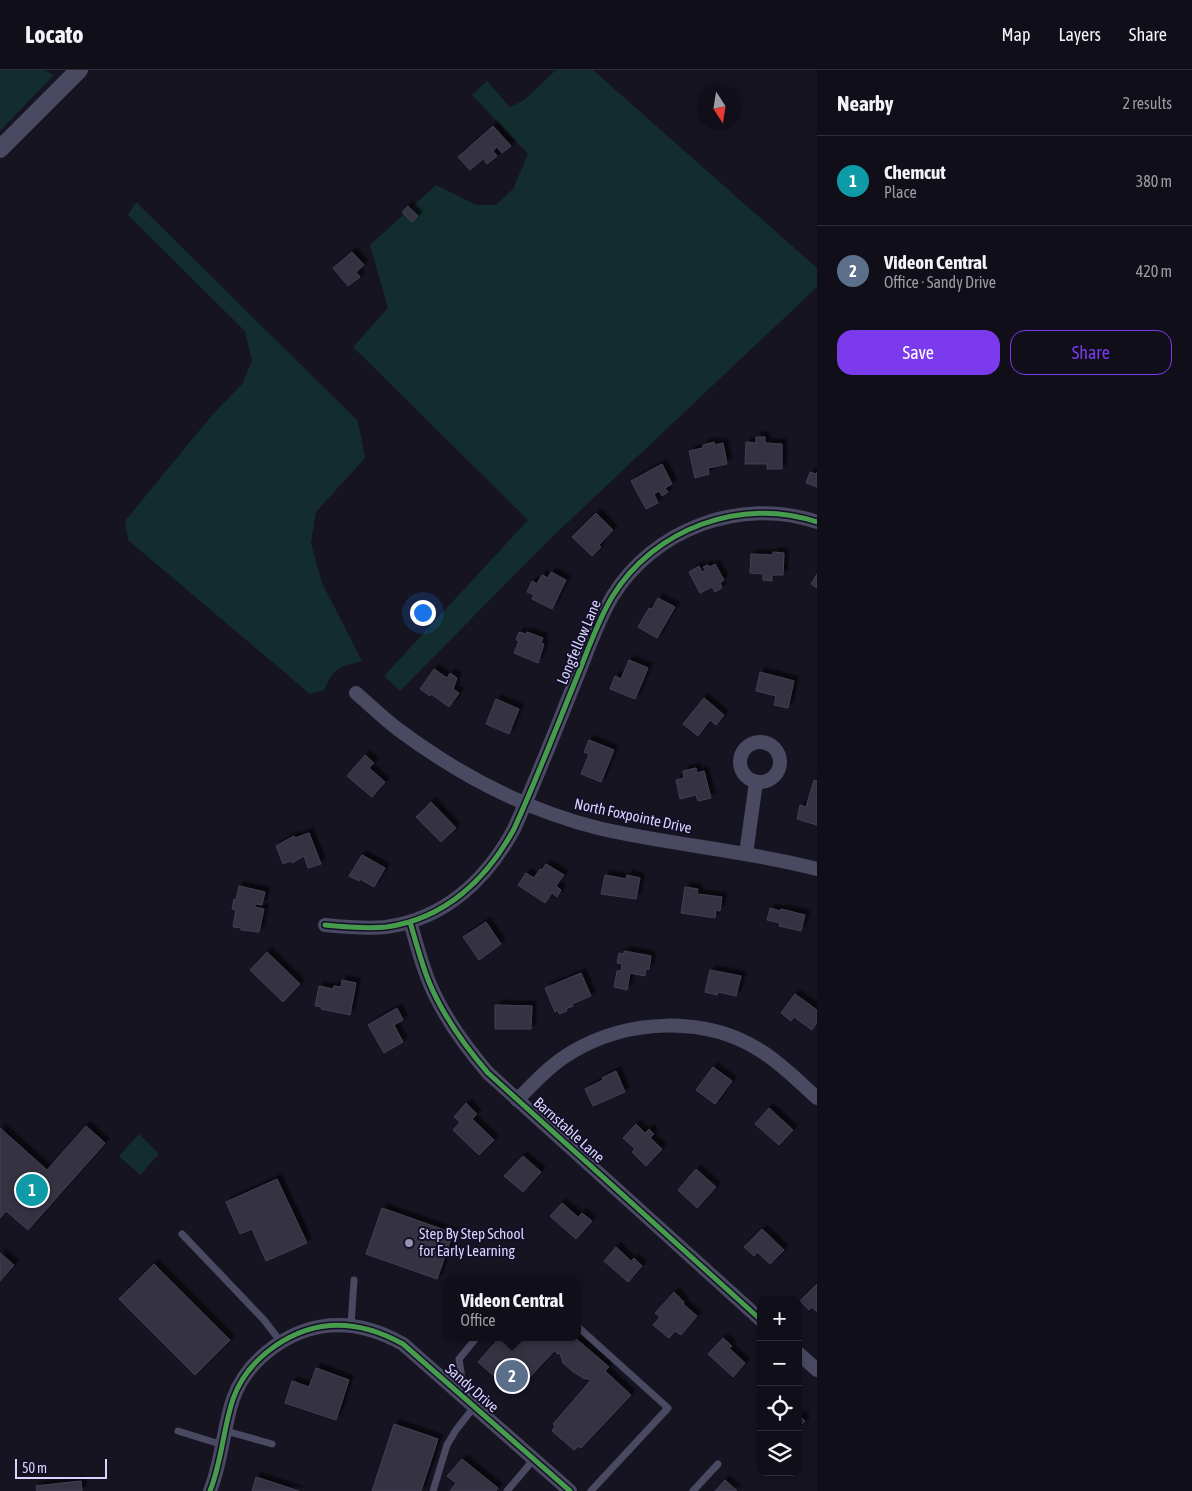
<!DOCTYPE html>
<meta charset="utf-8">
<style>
:root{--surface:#100f19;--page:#1e1d26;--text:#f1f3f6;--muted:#9c9ca2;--line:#302f38;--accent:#7c3aed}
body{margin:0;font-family:"Asap Condensed",sans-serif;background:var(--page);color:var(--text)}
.controls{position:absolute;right:15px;bottom:15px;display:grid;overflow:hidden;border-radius:10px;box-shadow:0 2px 8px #0003}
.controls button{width:45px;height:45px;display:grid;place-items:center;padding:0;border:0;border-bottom:1px solid var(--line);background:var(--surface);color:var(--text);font:25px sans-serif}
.compass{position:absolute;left:697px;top:15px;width:45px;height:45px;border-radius:50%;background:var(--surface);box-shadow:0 2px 8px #0003;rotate:168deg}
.scale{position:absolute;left:15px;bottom:12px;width:92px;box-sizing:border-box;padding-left:5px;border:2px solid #d9d4ff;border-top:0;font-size:14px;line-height:18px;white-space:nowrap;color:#d9d4ff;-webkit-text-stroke:4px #130f26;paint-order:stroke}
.you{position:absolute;left:422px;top:542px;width:18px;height:18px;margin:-12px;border:4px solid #fff;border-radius:50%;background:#1a73e8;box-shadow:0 0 0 8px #1a73e833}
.badge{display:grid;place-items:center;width:32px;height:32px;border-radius:50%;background:var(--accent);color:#fff;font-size:16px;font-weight:700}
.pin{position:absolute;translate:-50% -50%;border:2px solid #fff;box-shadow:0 1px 5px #0006}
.popup{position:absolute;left:443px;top:1206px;width:138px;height:65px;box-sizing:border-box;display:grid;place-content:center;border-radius:10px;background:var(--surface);filter:drop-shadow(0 1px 4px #0005);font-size:16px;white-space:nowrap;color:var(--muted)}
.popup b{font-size:19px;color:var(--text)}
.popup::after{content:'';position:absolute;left:50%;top:100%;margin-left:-10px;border:10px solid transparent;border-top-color:var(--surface)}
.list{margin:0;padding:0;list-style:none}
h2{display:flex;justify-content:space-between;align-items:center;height:65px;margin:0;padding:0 20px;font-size:21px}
h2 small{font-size:16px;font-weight:400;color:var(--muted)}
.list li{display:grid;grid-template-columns:32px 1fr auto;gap:15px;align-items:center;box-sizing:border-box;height:90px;padding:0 20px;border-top:1px solid var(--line)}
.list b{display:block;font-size:19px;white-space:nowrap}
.list p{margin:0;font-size:16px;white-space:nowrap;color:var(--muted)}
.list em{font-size:16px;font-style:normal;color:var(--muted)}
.actions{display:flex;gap:10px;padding:15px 20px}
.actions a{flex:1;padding:11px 0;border:1px solid var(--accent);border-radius:15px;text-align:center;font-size:18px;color:var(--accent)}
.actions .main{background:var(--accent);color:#fff}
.icon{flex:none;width:28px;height:28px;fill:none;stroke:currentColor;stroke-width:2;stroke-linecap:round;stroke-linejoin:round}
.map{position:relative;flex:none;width:817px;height:1421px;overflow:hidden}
header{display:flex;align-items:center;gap:30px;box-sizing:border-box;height:70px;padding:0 25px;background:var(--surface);border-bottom:1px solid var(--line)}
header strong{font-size:24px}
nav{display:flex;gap:28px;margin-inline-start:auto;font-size:18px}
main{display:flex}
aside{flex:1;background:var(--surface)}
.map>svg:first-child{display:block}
.green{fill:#132c2d}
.building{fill:#343243;stroke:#433f54;filter:url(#shadow)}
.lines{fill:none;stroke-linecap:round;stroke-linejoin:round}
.service{stroke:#4a4962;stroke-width:7}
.minor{stroke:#4a4962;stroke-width:14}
.tertiary{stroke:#4a4962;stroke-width:18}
.cycleway-casing{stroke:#130f26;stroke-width:8}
.cycleway{stroke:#469c4c;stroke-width:5}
.poi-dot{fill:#9591b1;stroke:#130f26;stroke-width:2}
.labels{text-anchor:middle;stroke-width:4;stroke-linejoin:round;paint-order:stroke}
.street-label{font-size:15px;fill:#d9d4ff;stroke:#130f26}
.poi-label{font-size:15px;fill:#d9d4ff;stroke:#130f26;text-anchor:start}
</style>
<header>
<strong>Locato</strong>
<nav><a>Map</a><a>Layers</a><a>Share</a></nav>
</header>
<main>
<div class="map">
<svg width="817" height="1421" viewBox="0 0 817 1421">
<defs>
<filter id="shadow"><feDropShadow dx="4.5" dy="-4.5" stdDeviation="1" flood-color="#0009"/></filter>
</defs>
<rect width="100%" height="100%" fill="#161421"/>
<path class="green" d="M0,0h44l10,5 -54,56z
M556,0h37l224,198v19l-268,253 -149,151 -16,-15 144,-156 -175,-173 35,-39 -18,-63 66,-60 40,20h20l17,-16 15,-35 -56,-59 15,-14 23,26 14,-7z
M136,132l222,219 7,37 -49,54 -5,31 11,40 40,78c-24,7 -27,5 -38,29l-14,4 -182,-154 -3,-19 88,-107 29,-30 10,-23 -7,-30 -117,-116z
M139,1064l20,20 -19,21 -21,-19z"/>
<path class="building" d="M493,56l18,20 -9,7 -5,-6 -4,4 4,5 -10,8 -4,-5 -13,11 -12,-13z
M408,136l10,10 -6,6 -10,-10z
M352,182l12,13 -8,7 4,5 -12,9 -15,-18z
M756,367h9v6l17,1v25h-15v-5h-22l1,-22 10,1z
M714,372l1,3 8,-2 4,21 -19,4 1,6 -14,4 -6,-27 14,-3v-3z
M662,394l10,20 -7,4 3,4 -6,4 -3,-5 -5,3 4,9 -12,6 -15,-28z
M810,402l6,2 1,-2v15l-11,-4z
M596,443l17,17 -14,15 2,2 -9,9 -20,-19z
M773,482l11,1 -1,22h-11v6l-9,-1v-6l-13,-1 1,-19 22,1z
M715,494l9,16 -4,3 2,5 -7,4 -3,-5 -12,6 -11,-21 10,-6 3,6 3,-2 -2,-3 5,-2 2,2z
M551,502l15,8 -14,29 -20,-10 2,-4 -7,-3 5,-11 5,3 5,-9 6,3z
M817,504v14l-6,-4z
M658,528l17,9 -18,31 -19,-11 11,-19 3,1z
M519,562l7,2 1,-2 16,6 -2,5 3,1 -6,19 -24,-10 5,-12 -3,-1z
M629,590l19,8 -13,31 -25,-10 5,-13 6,3z
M434,599l13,9 3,-5 7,5 -4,11 6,4 -10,14 -18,-13 -1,2 -10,-7z
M760,602l34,9 -6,27 -14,-3 2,-9 -20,-5z
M704,628l20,17 -8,10 -6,-5 -12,16 -15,-12z
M496,629l23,10 -10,25 -23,-10z
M589,670l25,10 -13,32 -20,-8 8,-20 -5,-2z
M365,685l9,8 -5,5 16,14 -13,15 -25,-21z
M696,698l1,5 7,-2 7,27 -13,3 -2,-6 -16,4 -4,-19 8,-2 -1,-7z
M814,710l3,1v44l-20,-6 3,-14 6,2z
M431,732l25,26 -15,14 -25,-25z
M309,763l12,31 -13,4 -4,-12 -12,7 -1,-2 -8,3 -7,-18 18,-10 1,2z
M362,785l23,13 -11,19 -14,-8 -1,2 -10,-5z
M546,794l18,11 -8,11 5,4 -4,7 -5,-4 -7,10 -27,-18 8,-12 8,5 6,-9 2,1z
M605,805l21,4 1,-4 13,3 -4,21 -35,-5z
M239,816l26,6 -3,13 -7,-1v3l9,2 -5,23 -18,-2v-2l-8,-1 3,-17 -4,-1 2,-10 2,1z
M685,817l13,2 -1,5 25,3 -2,14 -4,-1 -1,8 -34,-5z
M770,838l10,3 1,-2 24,6 -4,16 -22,-5 1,-3 -13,-3z
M486,852l15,22 -22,16 -16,-23z
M624,881l27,5 -2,14 -3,-1 -1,7 -15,-3 -3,17 -13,-3 3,-16h4l1,-7 -5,-1 2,-10 5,1z
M267,882l33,32 -17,18 -33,-32z
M710,900l31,6 -5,20 -18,-4 -1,3 -12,-3z
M581,903l10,23 -19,8 1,2 -7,3 1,2 -8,3 -1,-4 -3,2 -10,-24z
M342,910l14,3 -6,32 -29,-6v-2l-6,-1 4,-20 14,3 1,-3 7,1z
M795,924l22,16v12l-5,8 -18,-13 -3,4 -10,-8z
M495,935l37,1 -1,23h-36z
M397,938l6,12 -9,5 9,17 -19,11 -16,-28z
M713,997l19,14 -17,23 -19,-14z
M616,1001l9,21 -32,14 -8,-17 18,-9 -1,-2z
M466,1033l11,11 -5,5 22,21 -15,15 -26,-25 7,-8 -6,-5z
M769,1038l24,22 -14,15 -24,-21z
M636,1054l9,9 4,-4 5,5 -4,4 12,11 -16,17 -14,-14 3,-3 -12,-11z
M86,1056l19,17 -77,87 -22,-19 -6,7v-90l47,42z
M523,1086l18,16 -18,20 -19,-16z
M696,1099l20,18 -19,21 -19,-18z
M277,1109l30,64 -41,18 -14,-32 -12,5 -14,-32z
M562,1133l16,14 4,-4 10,8 -16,18 -26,-23z
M382,1138l71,25 -16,46 -71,-25z
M762,1159l22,21 -14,14 -13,-12 -3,4 -10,-9z
M616,1177l15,14 3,-3 8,8 -14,16 -24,-21z
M0,1183l14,12 -14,16z
M154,1194l76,76 -35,35 -76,-76z
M817,1214v28l-5,-5 -3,3 -9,-9z
M674,1222l10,10 -1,2 14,12 -16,19 -6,-4 -6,7 -16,-13 7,-8 -5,-4z
M500,1267h74l35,30 -4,4 26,24 -50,53 -2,-2 -5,4 -22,-19 3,-5 -2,-2 38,-44 -8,-2 -11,-7 -9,-8 -3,-10 -3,1 -2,-4 -41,44 -36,-32z
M723,1268l9,8 -3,2 16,15 -12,14 -25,-23z
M316,1298l33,12 -13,40 -51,-17 7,-22 17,6z
M798,1344l7,7 -7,7z
M394,1354l44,15 -17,52h-49z
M462,1389l36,29 -2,3h-46l6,-8 -9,-7z
M256,1407l43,14h-47z
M725,1410l12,11h-22z
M81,1411l1,10h-45l-1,-5z"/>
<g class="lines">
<path class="service" d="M182,1164l82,86 17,22
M351,1255l3,-45
M577,1256l91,82 -77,83
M456,1320l6,-11 -3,-20 18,-22
M178,1361l45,14
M226,1361l46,13
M433,1421l14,-46 9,-15 18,-23
M507,1421l27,-32
M693,1421l25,-27"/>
<path class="minor" d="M356,623c14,12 28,26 43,37 59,44 127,80 199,98 72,17 147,22 219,41
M740 692a20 20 0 1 1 40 0a20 20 0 1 1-40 0Z
M746,784l10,-72
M410,852c6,20 11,40 19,60 14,34 35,63 59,91l273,247
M325,855c20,2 41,4 61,2 59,-8 101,-48 128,-98 24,-53 45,-108 67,-162 9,-23 18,-48 31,-70 41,-68 130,-101 205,-75
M517,1030c17,-17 33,-35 55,-48 56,-33 133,-37 189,-1 21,13 38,31 56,47
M798,1283l19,17
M210,1421c12,-30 13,-62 23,-92 8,-23 22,-39 42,-53 42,-29 85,-26 128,-2l167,147"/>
<path class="tertiary" d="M0,79l79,-79"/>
<defs>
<path id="cycleway" d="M410,852c6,20 11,40 19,60 14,34 35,63 59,91l273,247
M325,855c20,2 41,4 61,2 59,-8 101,-48 128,-98 24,-53 45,-108 67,-162 9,-23 18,-48 31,-70 41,-68 130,-101 205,-75
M210,1421c12,-30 13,-62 23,-92 8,-23 22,-39 42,-53 42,-29 85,-26 128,-2l167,147"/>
</defs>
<use href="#cycleway" class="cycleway-casing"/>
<use href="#cycleway" class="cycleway"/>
</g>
<circle class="poi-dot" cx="409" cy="1173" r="5"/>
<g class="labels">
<g class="street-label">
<text transform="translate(579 572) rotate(-67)" y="5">Longfellow Lane</text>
<text transform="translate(633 746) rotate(12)" y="5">North Foxpointe Drive</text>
<text transform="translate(569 1060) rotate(42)" y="5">Barnstable Lane</text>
<text transform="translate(472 1318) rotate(41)" y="5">Sandy Drive</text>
</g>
<g class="poi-label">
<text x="419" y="1169">Step By Step School<tspan x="419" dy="17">for Early Learning</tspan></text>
</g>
</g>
</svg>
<div class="controls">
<button>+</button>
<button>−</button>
<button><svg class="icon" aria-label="locate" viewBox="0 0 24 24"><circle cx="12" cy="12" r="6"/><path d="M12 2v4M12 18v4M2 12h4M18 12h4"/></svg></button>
<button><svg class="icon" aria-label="layers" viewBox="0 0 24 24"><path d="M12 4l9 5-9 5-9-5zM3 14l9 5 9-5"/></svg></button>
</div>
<svg class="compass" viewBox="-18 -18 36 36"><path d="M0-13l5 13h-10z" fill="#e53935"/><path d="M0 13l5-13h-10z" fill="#9c9ca2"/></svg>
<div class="scale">50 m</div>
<div class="you"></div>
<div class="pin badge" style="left:32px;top:1120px;background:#0f9aa8">1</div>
<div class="pin badge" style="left:512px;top:1306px;background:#5c6f8a">2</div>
<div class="popup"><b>Videon Central</b>Office</div>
</div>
<aside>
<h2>Nearby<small>2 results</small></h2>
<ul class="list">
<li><span class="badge" style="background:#0f9aa8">1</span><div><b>Chemcut</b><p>Place</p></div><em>380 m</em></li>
<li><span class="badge" style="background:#5c6f8a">2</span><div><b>Videon Central</b><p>Office · Sandy Drive</p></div><em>420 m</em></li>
</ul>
<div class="actions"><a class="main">Save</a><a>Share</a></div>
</aside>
</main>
